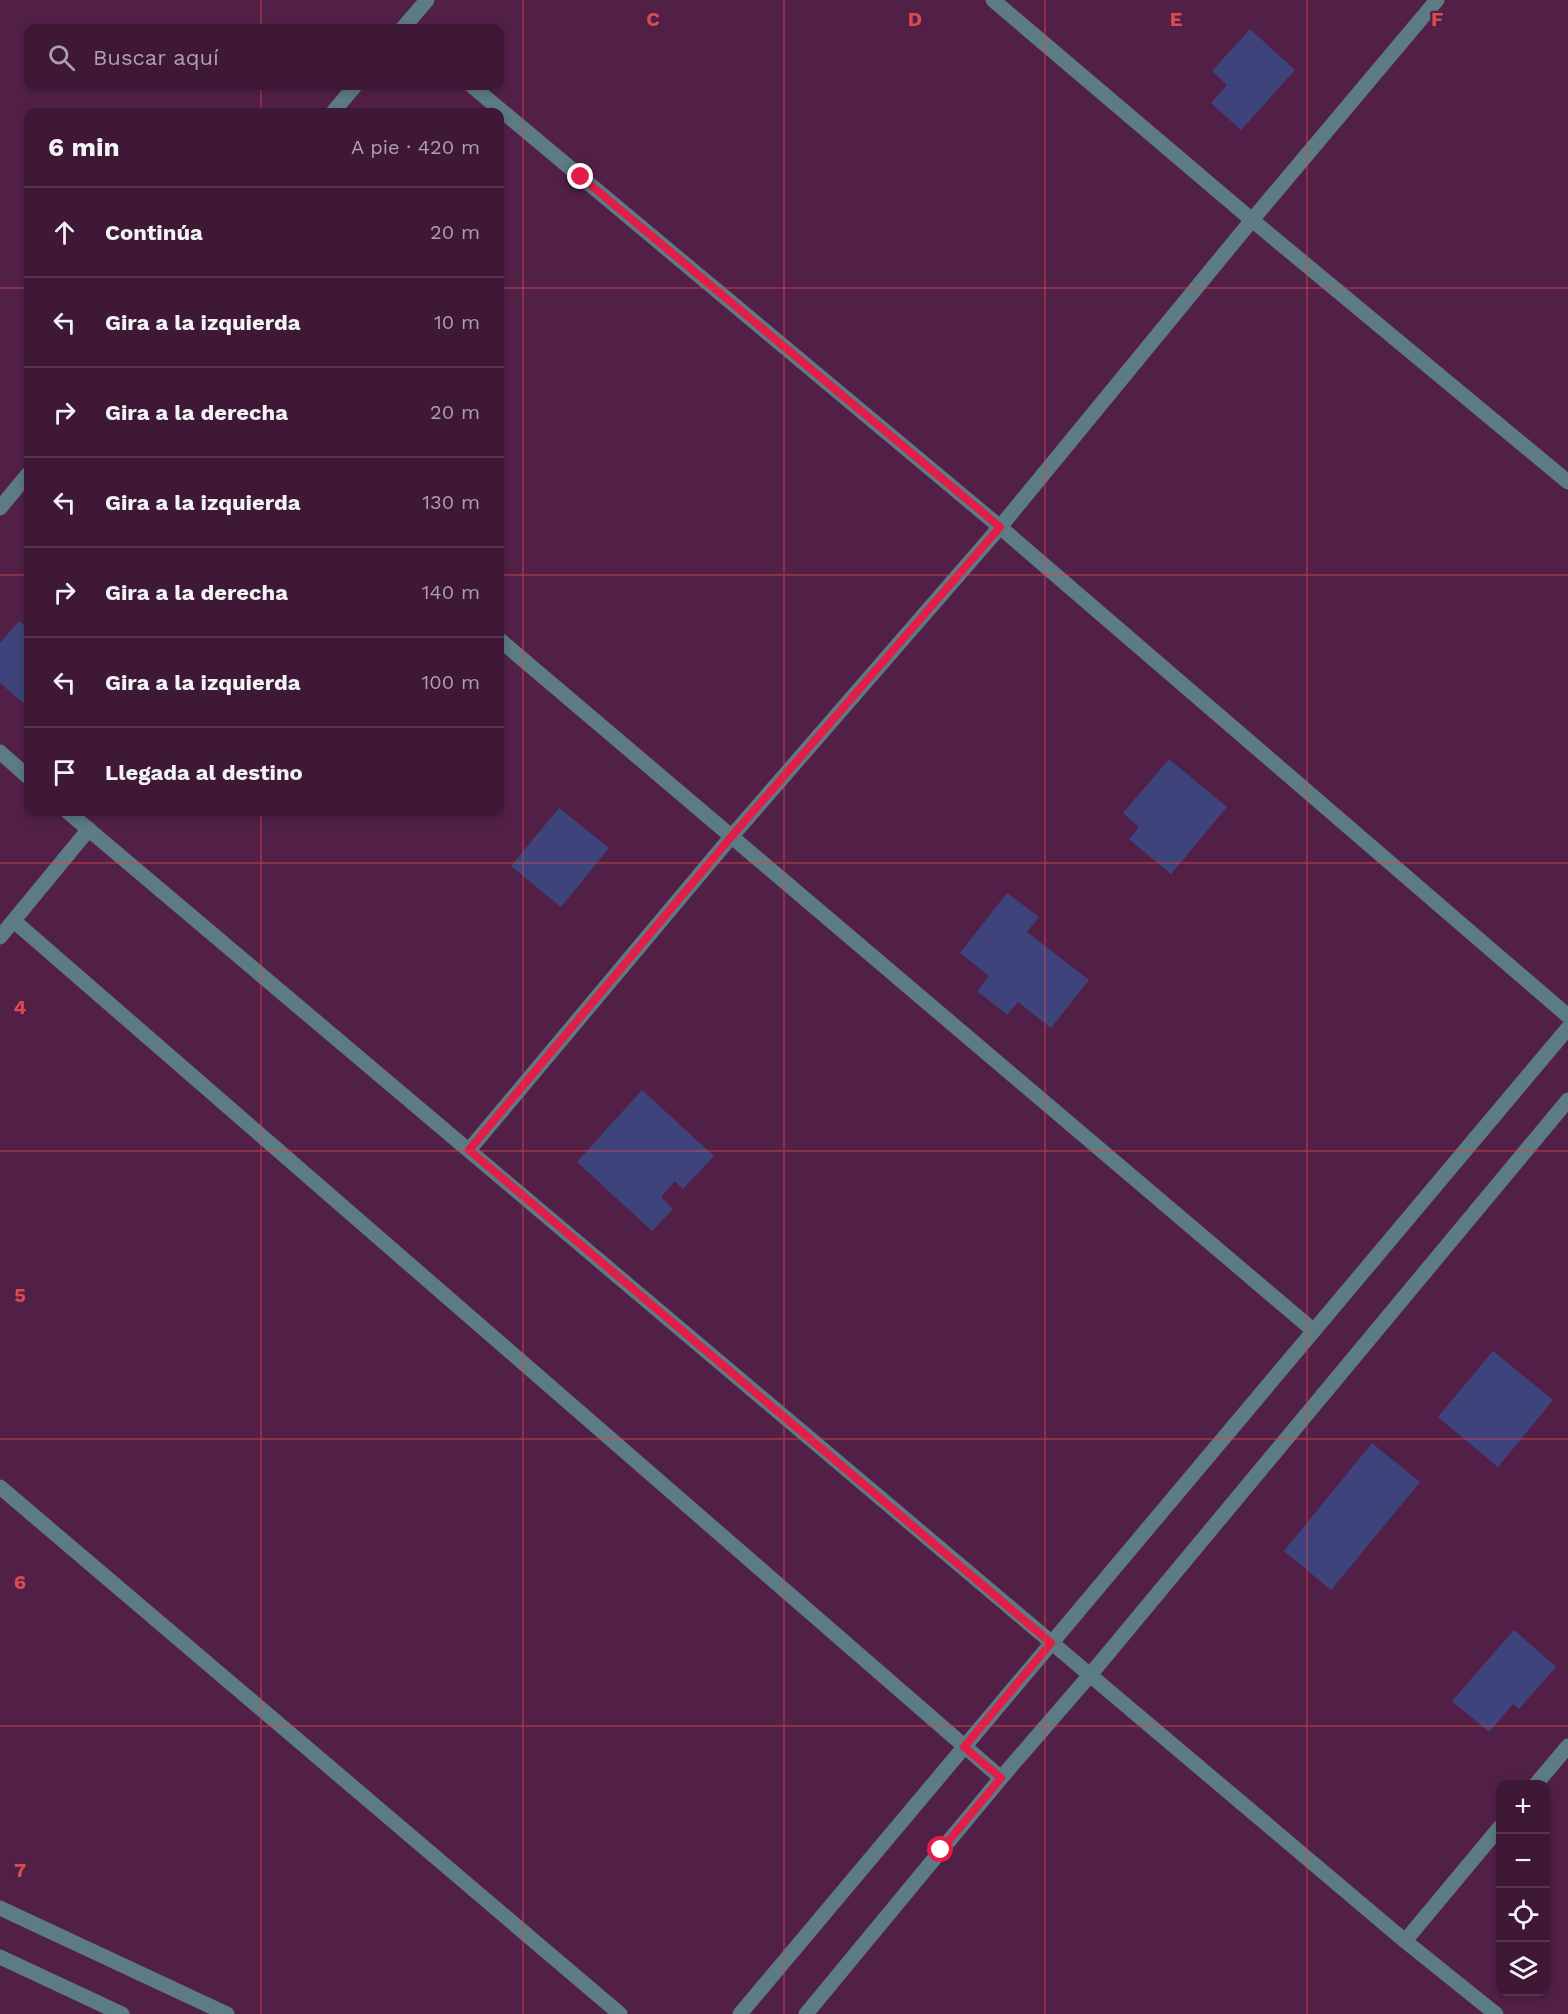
<!DOCTYPE html>
<html lang="es">
<meta charset="utf-8">
<style>
:root{--surface:#3e1835;--page:#45213d;--text:#f1f3f6;--muted:#ada0ad;--line:#573750}
body{margin:0;font-family:"Work Sans",sans-serif;background:var(--page);color:var(--text)}
.controls{position:absolute;right:18px;bottom:18px;display:grid;overflow:hidden;border-radius:12px;box-shadow:0 3px 9px #0003}
.controls button{width:54px;height:54px;display:grid;place-items:center;padding:0;border:0;border-bottom:2px solid var(--line);background:var(--surface);color:var(--text);font:30px sans-serif}
.stop{position:absolute;width:18px;height:18px;margin:-14px;border:4px solid #e11d48;border-radius:50%;background:#fff}
.stop.end{background:#e11d48;border-color:#fff;box-shadow:0 2px 6px #0008}
.list{margin:0;padding:0;list-style:none}
h2{display:flex;justify-content:space-between;align-items:center;height:78px;margin:0;padding:0 24px;font-size:26px}
h2 small{font-size:20px;font-weight:400;color:var(--muted)}
.list li{display:grid;grid-template-columns:39px 1fr auto;gap:18px;align-items:center;box-sizing:border-box;height:90px;padding:0 24px;border-top:2px solid var(--line)}
.list b{display:block;font-size:22px;white-space:nowrap}
.list em{font-size:20px;font-style:normal;color:var(--muted)}
.icon{flex:none;width:33px;height:33px;fill:none;stroke:currentColor;stroke-width:2;stroke-linecap:round;stroke-linejoin:round}
.map{position:relative;flex:none;width:1568px;height:2014px;overflow:hidden}
.search{position:absolute;background:var(--surface);box-shadow:0 3px 9px #0003;left:24px;top:24px;width:480px;height:66px;display:flex;align-items:center;gap:15px;box-sizing:border-box;padding:0 21px;border-radius:12px;color:var(--muted);font-size:22px}
.panel{position:absolute;background:var(--surface);box-shadow:0 3px 9px #0003;left:24px;top:108px;width:480px;height:708px;border-radius:12px}
.map>svg:first-child{display:block}
.building{fill:#3e447b}
.lines{fill:none;stroke-linecap:round;stroke-linejoin:round}
.minor{stroke:#5c7b84;stroke-width:15}
.route{stroke:#e11d48;stroke-width:8}
.grid{fill:none;stroke:#db4a4e;stroke-width:1.5;stroke-opacity:0.55}
.grid-label{font-size:20px;text-anchor:middle;font-weight:bold;fill:#db4a4e;stroke:#522047;stroke-width:4.5;stroke-linejoin:round;paint-order:stroke}
</style>
<div class="map">
<svg width="1568" height="2014" viewBox="0 0 1568 2014">
<rect width="100%" height="100%" fill="#522047"/>
<path class="building" d="M1250,29l45,41 -54,60 -30,-27 16,-18 -15,-14z
M19,621l9,8v78l-28,-24v-40z
M1169,759l58,48 -56,67 -42,-35 10,-12 -16,-14z
M559,808l50,40 -48,59 -50,-41z
M1007,893l32,24 -12,15 62,48 -38,48 -33,-26 -11,13 -30,-24 12,-15 -29,-23z
M642,1090l72,66 -31,33 -8,-8 -14,16 12,12 -21,22 -75,-69z
M1493,1351l60,49 -55,67 -60,-50z
M1372,1443l48,39 -89,108 -47,-39z
M1514,1630l42,37 -37,42 -6,-5 -24,28 -37,-31z"/>
<g class="lines">
<path class="minor" d="M993,0l259,220 316,262
M403,28l24,-28
M472,86l528,441 568,489
M333,112l22,-26
M0,508l28,-34
M500,640l814,691
M0,752l28,25
M68,812l1337,1129 91,73
M14,921l987,857
M0,937l89,-108
M469,1150l262,-313 269,-310 252,-307 185,-220
M0,1487l620,527
M1536,1784l32,-38
M0,1908l227,106
M1405,1941l95,-114
M0,1957l122,57
M740,2014l828,-986
M806,2014l195,-236 89,-103 478,-575"/>
</g>
<g class="lines">
<path class="route" d="M581,177l419,350 -269,310 -262,313 582,493 -87,104 37,31 -60,72"/>
</g>
<path class="grid" d="M261,0v28M523,0v2014M784,0v2014M1045,0v2014M1307,0v2014M261,86v26M0,288h28M500,288h1068M0,575h28M500,575h1068M261,812v1202M0,863h1568M0,1151h1568M0,1439h1568M0,1726h1568"/>
<g class="grid-label">
<text x="653" y="26">C</text>
<text x="915" y="26">D</text>
<text x="1176" y="26">E</text>
<text x="1437" y="26">F</text>
<text x="20" y="1014">4</text>
<text x="20" y="1302">5</text>
<text x="20" y="1589">6</text>
<text x="20" y="1877">7</text>
</g>
</svg>
<div class="controls">
<button>+</button>
<button>−</button>
<button><svg class="icon" aria-label="locate" viewBox="0 0 24 24"><circle cx="12" cy="12" r="6"/><path d="M12 2v4M12 18v4M2 12h4M18 12h4"/></svg></button>
<button><svg class="icon" aria-label="layers" viewBox="0 0 24 24"><path d="M12 4l9 5-9 5-9-5zM3 14l9 5 9-5"/></svg></button>
</div>
<div class="stop" style="left:941px;top:1850px"></div>
<div class="stop end" style="left:581px;top:177px"></div>
<div class="search"><svg class="icon" aria-label="search" viewBox="0 0 24 24"><circle cx="10" cy="10" r="6"/><path d="M15 15l6 6"/></svg>Buscar aquí</div>
<section class="panel">
<h2>6 min<small>A pie · 420 m</small></h2>
<ul class="list">
<li><svg class="icon" aria-label="ahead" viewBox="0 0 24 24"><path d="M12 20V5M6 11l6-6 6 6"/></svg><div><b>Continúa</b></div><em>20 m</em></li>
<li><svg class="icon" aria-label="left" viewBox="0 0 24 24"><path d="M17 20v-9H6M10 6l-5 5 5 5"/></svg><div><b>Gira a la izquierda</b></div><em>10 m</em></li>
<li><svg class="icon" aria-label="right" viewBox="0 0 24 24"><path d="M7 20v-9h11M14 6l5 5-5 5"/></svg><div><b>Gira a la derecha</b></div><em>20 m</em></li>
<li><svg class="icon" aria-label="left" viewBox="0 0 24 24"><path d="M17 20v-9H6M10 6l-5 5 5 5"/></svg><div><b>Gira a la izquierda</b></div><em>130 m</em></li>
<li><svg class="icon" aria-label="right" viewBox="0 0 24 24"><path d="M7 20v-9h11M14 6l5 5-5 5"/></svg><div><b>Gira a la derecha</b></div><em>140 m</em></li>
<li><svg class="icon" aria-label="left" viewBox="0 0 24 24"><path d="M17 20v-9H6M10 6l-5 5 5 5"/></svg><div><b>Gira a la izquierda</b></div><em>100 m</em></li>
<li><svg class="icon" aria-label="arrive" viewBox="0 0 24 24"><path d="M6 21V4h12l-3 4 3 4H6"/></svg><div><b>Llegada al destino</b></div></li>
</ul>
</section>
</div>
